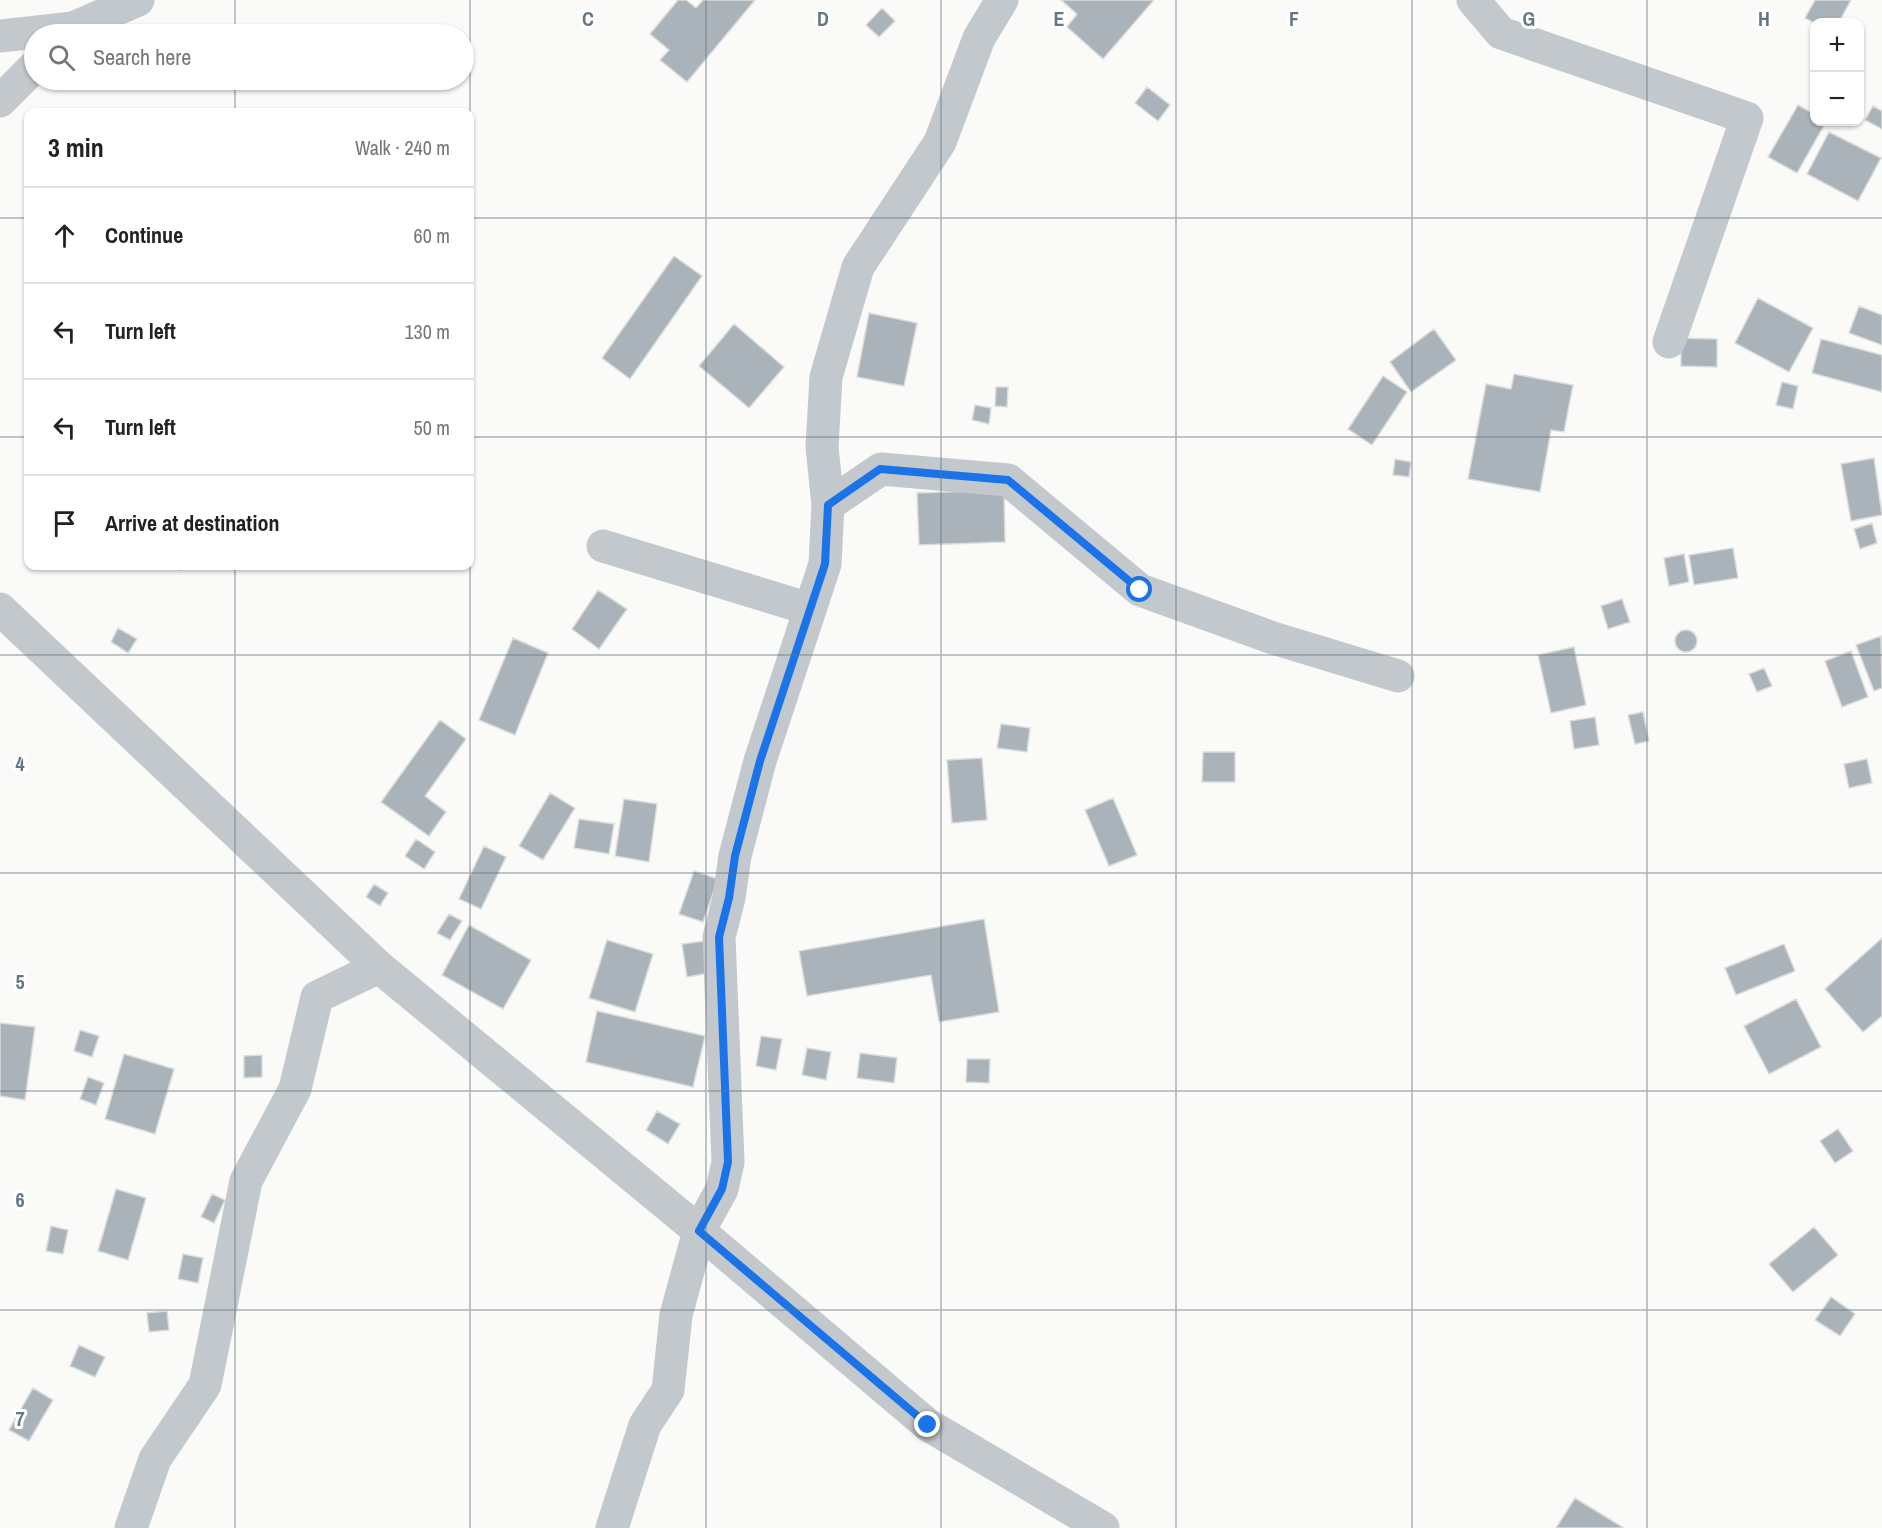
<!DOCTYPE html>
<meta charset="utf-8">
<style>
:root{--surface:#fff;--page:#f2f2f2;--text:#222;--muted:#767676;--line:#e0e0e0}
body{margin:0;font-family:"Archivo Narrow",sans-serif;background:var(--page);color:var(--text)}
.controls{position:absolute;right:18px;top:18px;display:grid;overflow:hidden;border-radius:12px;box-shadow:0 2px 4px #0004}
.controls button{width:54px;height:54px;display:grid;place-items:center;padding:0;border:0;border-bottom:2px solid var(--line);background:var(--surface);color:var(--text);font:30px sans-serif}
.stop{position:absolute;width:18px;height:18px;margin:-14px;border:4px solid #1a73e8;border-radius:50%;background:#fff}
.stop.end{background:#1a73e8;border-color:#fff;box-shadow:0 2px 6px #0008}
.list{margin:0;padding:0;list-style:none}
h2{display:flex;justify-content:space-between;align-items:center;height:78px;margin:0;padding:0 24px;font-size:26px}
h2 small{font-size:20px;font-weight:400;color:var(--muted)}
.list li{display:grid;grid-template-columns:39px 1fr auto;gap:18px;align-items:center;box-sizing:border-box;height:96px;padding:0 24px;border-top:2px solid var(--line)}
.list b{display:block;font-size:22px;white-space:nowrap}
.list em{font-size:20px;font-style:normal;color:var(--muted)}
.icon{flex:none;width:33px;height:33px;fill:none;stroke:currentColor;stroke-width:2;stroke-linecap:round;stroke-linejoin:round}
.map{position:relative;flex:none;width:1882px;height:1528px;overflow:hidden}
.search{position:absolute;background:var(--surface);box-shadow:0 2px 4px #0004;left:24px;top:24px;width:450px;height:66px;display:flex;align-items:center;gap:15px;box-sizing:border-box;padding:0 21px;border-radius:33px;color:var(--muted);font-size:22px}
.panel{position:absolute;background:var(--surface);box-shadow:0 2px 4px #0004;left:24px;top:108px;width:450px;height:462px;border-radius:12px}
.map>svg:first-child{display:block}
.building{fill:#aab3b9;stroke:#dcdcda;stroke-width:1.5}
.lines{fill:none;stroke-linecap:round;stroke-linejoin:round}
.minor{stroke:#c3c8cc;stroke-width:33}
.route{stroke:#1a73e8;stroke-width:8}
.grid{fill:none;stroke:#657683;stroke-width:1.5;stroke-opacity:0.55}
.grid-label{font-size:20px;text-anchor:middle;font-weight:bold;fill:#657683;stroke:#fff;stroke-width:6;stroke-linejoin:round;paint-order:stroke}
</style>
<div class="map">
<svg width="1882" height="1528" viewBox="0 0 1882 1528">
<rect width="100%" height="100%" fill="#fafaf8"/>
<path class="building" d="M678,0h8l10,8 7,-8h52l-68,82 -27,-22 9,-10 -19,-16z
M1061,0h93l-51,59 -36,-32 10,-13z
M1815,0h36l-12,22 -25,1 -9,-5z
M882,8l13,13 -16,16 -13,-12z
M1147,87l23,18 -12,16 -23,-18z
M1798,105l16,9v8h12l-29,51 -29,-16z
M1873,106l9,5v18l-17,-9z
M1829,132l52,26 -23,43 -51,-27z
M674,256l28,20 -72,103 -28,-21z
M1758,298l55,30 -24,44 -54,-29z
M1859,306l23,9v30l-33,-12z
M869,313l48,10 -13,63 -47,-9z
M734,324l50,43 -35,41 -50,-42z
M1434,329l22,31 -45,32 -21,-30z
M1681,338l36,1v28l-36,-1z
M1821,339l61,16v37l-70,-19z
M1514,374l59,11 -9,47 -13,-2 -11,62 -72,-13 18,-95 25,5z
M1383,376l24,16 -35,53 -24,-16z
M1782,382l16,4 -5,23 -17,-4z
M996,387h12l-1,20 -12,-1z
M975,405l16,3 -2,16 -17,-4z
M1874,458l8,57 -31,6 -10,-57z
M1395,459l16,3 -2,15 -16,-2z
M1004,490l1,52 -86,3 -2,-52z
M1872,523l5,20 -17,6 -6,-20z
M1733,548l5,30 -44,7 -5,-30z
M1684,554l5,28 -20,4 -5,-28z
M164,566h18l-1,4z
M598,590l29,19 -28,40 -27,-20z
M1622,599l8,23 -22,7 -7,-23z
M118,628l19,11 -9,14 -17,-11z
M1675 641a11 11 0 1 1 22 0a11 11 0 1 1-22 0Z
M1881,636l1,52 -8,3 -18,-46z
M513,638l35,15 -33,82 -36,-15z
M1574,647l12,58 -35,8 -13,-58z
M1851,651l17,46 -26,10 -17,-46z
M1764,668l8,18 -15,6 -8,-18z
M1643,712l6,29 -14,3 -7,-29z
M1595,717l4,28 -25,4 -4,-28z
M440,720l26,19 -41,57 21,16 -17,24 -48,-34z
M1001,724l29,4 -3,24 -30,-4z
M1203,752h32v30h-33z
M982,758l5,62 -35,3 -5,-63z
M1867,759l5,24 -23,5 -5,-24z
M550,793l25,15 -32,52 -24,-14z
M1113,798l24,57 -28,11 -24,-56z
M624,799l33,5 -8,58 -34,-6z
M579,819l35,5 -5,30 -35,-6z
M416,839l19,13 -11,17 -19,-13z
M484,846l22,11 -25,52 -22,-10z
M694,871l24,8 -15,43 -24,-8z
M374,884l14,9 -8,13 -14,-9z
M449,914l13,7 -12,19 -13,-7z
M984,919l15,93 -60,10 -8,-47 -124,21 -8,-45z
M469,925l62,35 -28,49 -61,-34z
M1882,938v78l-19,16 -38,-43z
M607,940l46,14 -18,58 -46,-14z
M705,941l4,32 -22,4 -5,-33z
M1784,944l11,27 -59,24 -11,-27z
M1796,999l25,48 -52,27 -25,-48z
M597,1011l108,25 -12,51 -107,-25z
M0,1023l35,4 -10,73 -25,-4z
M80,1030l19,6 -7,21 -18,-6z
M761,1036l21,3 -6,31 -20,-4z
M807,1048l24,4 -5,28 -24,-5z
M860,1053l37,5 -3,25 -37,-5z
M124,1054l50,15 -19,65 -50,-15z
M262,1055v22l-18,1v-22z
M967,1059h23l-1,24 -23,-1z
M88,1077l16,6 -8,22 -16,-6z
M657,1111l23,13 -12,20 -22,-14z
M1838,1129l15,22 -18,12 -15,-22z
M116,1189l30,9 -18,62 -30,-9z
M212,1194l13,6 -11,23 -13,-6z
M51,1226l17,4 -5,24 -17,-3z
M1814,1227l24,28 -45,37 -24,-28z
M183,1254l20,4 -5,25 -20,-4z
M1831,1297l24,17 -15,22 -25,-16z
M167,1311l2,19 -20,2 -2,-19z
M79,1345l26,12 -10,20 -25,-11z
M33,1388l20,12 -24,41 -20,-11z
M1575,1498l49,30h-68z"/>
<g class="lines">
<path class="minor" d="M1473,0l28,33 246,85 -78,224
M0,36l73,-8 65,-28
M0,101l34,-34
M828,505l53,-36 127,11 132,110 133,48 125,38
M603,546l207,63
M0,609l379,358 320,264 229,194 175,103
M131,1528l24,-69 50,-74 41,-204 49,-92 22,-92 62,-30
M612,1528l33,-103 23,-35 8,-75 23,-84 23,-42 6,-27 -9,-225 10,-39 6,-42 25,-95 65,-197 3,-59 -6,-58 4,-70 32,-110 82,-125 39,-104 23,-38"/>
</g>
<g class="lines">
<path class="route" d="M928,1425l-229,-194 23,-42 6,-27 -9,-225 10,-39 6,-42 25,-95 65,-197 3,-59 52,-36 128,11 132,110"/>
</g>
<path class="grid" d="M235,0v34M470,0v1528M706,0v1528M941,0v1528M1176,0v1528M1412,0v1528M1647,0v1528M235,80v32M0,218h28M470,218h1412M0,437h28M470,437h1412M235,566v962M0,655h1882M0,873h1882M0,1091h1882M0,1310h1882"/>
<g class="grid-label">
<text x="588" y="26">C</text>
<text x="823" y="26">D</text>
<text x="1059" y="26">E</text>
<text x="1294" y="26">F</text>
<text x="1529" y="26">G</text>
<text x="1764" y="26">H</text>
<text x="20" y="771">4</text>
<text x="20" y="989">5</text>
<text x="20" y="1207">6</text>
<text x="20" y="1426">7</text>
</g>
</svg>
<div class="controls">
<button>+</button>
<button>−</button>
</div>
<div class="stop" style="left:1140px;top:590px"></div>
<div class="stop end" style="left:928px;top:1425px"></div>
<div class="search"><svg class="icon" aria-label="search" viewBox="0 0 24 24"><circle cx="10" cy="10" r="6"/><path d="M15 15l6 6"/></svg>Search here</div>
<section class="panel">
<h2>3 min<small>Walk · 240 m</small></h2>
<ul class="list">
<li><svg class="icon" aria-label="ahead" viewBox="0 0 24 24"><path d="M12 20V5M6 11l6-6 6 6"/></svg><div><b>Continue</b></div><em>60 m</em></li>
<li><svg class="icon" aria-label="left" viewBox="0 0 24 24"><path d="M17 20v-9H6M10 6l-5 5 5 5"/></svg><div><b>Turn left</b></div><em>130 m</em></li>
<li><svg class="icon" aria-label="left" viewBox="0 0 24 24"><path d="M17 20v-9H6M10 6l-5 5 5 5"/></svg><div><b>Turn left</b></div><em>50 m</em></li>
<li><svg class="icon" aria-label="arrive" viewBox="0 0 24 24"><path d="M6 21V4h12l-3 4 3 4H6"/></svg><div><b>Arrive at destination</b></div></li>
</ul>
</section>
</div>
